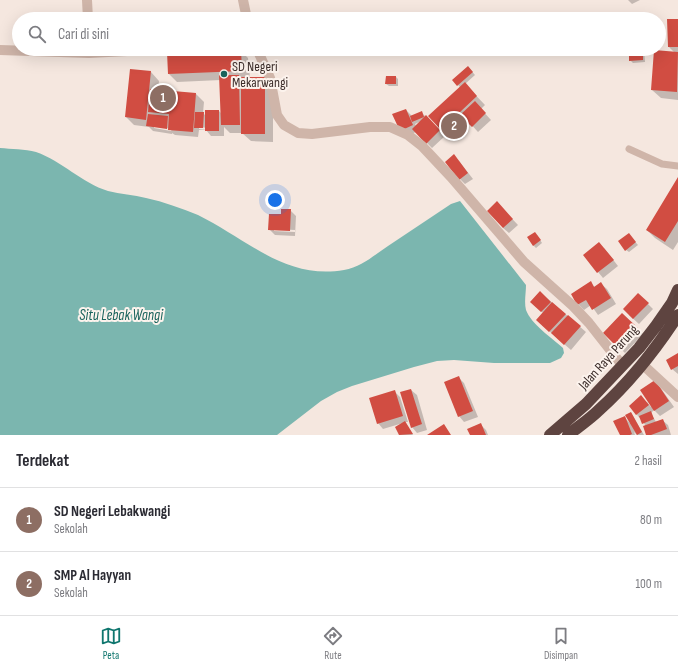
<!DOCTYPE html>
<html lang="id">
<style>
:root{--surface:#fff;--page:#f7f7f7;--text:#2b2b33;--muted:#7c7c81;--line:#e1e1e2;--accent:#0f766e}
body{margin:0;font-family:"Sofia Sans Condensed",sans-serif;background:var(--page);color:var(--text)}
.you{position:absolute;left:275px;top:200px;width:14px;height:14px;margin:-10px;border:3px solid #fff;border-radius:50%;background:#1a73e8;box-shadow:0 0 0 6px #1a73e833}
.badge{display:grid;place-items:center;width:26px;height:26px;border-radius:50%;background:var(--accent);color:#fff;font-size:13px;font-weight:700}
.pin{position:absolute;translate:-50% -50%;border:2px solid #fff;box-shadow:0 1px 4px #0006}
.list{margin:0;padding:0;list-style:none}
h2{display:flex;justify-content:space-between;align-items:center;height:52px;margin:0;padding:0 16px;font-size:17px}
h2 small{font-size:13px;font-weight:400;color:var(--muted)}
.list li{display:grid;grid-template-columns:26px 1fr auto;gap:12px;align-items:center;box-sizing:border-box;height:64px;padding:0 16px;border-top:1px solid var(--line)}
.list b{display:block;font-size:15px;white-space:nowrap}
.list p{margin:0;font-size:13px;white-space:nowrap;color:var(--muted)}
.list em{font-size:13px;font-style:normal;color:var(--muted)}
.icon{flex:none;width:22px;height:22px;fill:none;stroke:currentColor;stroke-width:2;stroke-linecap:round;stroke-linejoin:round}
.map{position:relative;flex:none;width:678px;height:435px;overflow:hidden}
.search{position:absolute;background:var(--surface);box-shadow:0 4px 16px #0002;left:12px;right:12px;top:12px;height:44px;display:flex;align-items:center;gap:10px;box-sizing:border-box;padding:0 14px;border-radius:22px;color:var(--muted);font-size:15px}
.sheet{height:180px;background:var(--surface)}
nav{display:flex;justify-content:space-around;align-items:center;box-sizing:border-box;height:56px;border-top:1px solid var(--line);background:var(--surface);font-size:11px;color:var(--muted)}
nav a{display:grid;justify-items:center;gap:2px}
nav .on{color:var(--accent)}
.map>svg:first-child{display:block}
.water{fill:#7bb6af}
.shadow{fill:#0003;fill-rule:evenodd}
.building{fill:#d14d42}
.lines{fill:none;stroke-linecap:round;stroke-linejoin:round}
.lane{stroke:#cfb5a9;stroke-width:7}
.street{stroke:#cfb5a9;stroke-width:10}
.highway{stroke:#5e4440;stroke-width:12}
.poi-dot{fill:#1a635c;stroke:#fcf3ed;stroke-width:1.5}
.labels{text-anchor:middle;stroke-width:4;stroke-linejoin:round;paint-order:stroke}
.poi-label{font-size:14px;fill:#3c2d2a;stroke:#fcf3ed;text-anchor:start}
.street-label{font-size:14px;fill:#3c2d2a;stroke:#fcf3ed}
.water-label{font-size:15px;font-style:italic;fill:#1a635c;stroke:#fcf3ed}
</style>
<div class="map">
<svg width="678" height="435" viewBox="0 0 678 435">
<rect width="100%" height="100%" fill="#f5e7df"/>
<path class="water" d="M0,148c11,1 25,1 36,4 26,9 46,31 72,39 12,3 26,4 38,7 18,4 35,10 52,17 49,24 87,65 146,55 18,-3 30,-15 44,-24 21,-14 42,-28 63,-42l9,-3 66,84c0,8 -2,17 0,25 5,14 26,28 37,38l1,5 -3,5 -11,5h-56l-40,-3 -17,1 -23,6 -62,19 -15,6 -16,9 -44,34h-277z"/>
<path class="shadow" d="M628,0h12l-8,4z
M678,20v80l-17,-2 -9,-8 23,-37 -6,-6z
M630,49h14l1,13 -12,1 -3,-3z
M240,50l8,8 2,20h15l8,9v55l-22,-1 -9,-8h-12l-6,-6v9h-13l-5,-6h-7l-1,7 -23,-2 -3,-2v1l-19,-3 -4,-4 -15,-2 -8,-8 5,-47 20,2 8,9 -1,10 38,3 8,8 -1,11 3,3 13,-5 3,3 -1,-34 -44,2 -8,-8zM154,126l18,3 -1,2 -17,-3zM199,127l9,1v2l-9,-1z
M468,67l7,8 -10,9 20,21 -4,4 10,11 -13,12 -10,-11 -18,16 -8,-8 18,-42 -7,-7z
M396,77l2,2v7h-9l-3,-2z
M406,110l6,6 10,-3 23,23 -13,12 -16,-16 -10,4 -6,-5zM421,121l-5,5 -1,-2z
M459,161l14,18 -8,5 -5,-5z
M678,181v61l-5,8 -18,-12 -8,-8z
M502,208l16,17 -9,8 -6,-5z
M290,210l6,6 -1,20 -20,-1 -6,-6 13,-14zM274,229l21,1v2l-21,-1z
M537,235l5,8 -6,5 -3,-3z
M631,237l7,8 -9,7 -3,-2z
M604,248l14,18 -15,12 -19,-23z
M590,283l5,4 6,-3 6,5 9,15 -18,11 -7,-10 -7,5 -6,-6z
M540,292l46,40 -15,18 -29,-25 1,-12 -12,-11z
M638,294l15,15 -14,15 -10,-9z
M622,314l21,20 -18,19 -21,-20z
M678,354v20l-6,-5z
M458,377l6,6 14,34 -14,5 -5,-6z
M660,387l14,20 -14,9 -6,-6 -3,3 5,9 6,-2 6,5 3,10h-24l-1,-9 -16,-20 17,-4 4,5 1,-1 -11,-16z
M411,390l6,5 10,35 -10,3 -5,-6z
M394,391l6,6 8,25h-3l8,13h-13l-4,-7 7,-5 -20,6 -5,-6z
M631,413l2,3 11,19h-7l-3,-3 1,3h-14l3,-18 6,6z
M481,425l5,5 2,5h-17z"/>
<path class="building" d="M667,19h11v28h-10z
M241,49l1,22 -74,3 -1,-22z
M629,49h14v11l-14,1z
M654,50l24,2 -1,40 -26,-2z
M468,66l5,6 -16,14 -5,-6z
M130,69l21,2 -5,49 -21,-3z
M219,75h20l1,50h-19z
M386,76h10v8h-11z
M241,77h24v57h-24z
M465,82l12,14 -36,34 -13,-14z
M150,89l46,4 -3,39 -25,-2 1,-18v2l-21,-2z
M475,101l11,12 -14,14 -12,-12z
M406,109l7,16 -13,6 -8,-17z
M205,110h14v21h-14z
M422,111l2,6 -12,5 -2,-6z
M195,112h9l-1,16h-9z
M148,114l20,2 -1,13 -21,-3z
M426,115l14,15 -14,14 -14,-15z
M454,154l14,19 -9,7 -14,-18z
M678,177v44l-13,21 -19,-12z
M497,201l16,18 -10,9 -16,-17z
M281,209h10l-1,22 -22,-1 1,-16h12z
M535,232l6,8 -8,6 -6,-9z
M629,233l7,9 -11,9 -7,-10z
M599,242l15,18 -17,13 -14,-18z
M591,281l3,6 7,-5 10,16 -19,12 -6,-10 -9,5 -6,-11z
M540,291l11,11 -10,10 -11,-10z
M638,293l11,10 -16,16 -10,-10z
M552,302l14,12 -17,18 -13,-12z
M622,313l16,15 -19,21 -16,-16z
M568,315l13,11 -17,19 -13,-12z
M678,353v13l-7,4 -5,-10z
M459,376l14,35 -15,6 -14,-35z
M655,380l14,21 -15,10 -14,-21z
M411,389l11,35 -11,4 -11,-36z
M395,390l8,26 -26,8 -8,-26z
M641,395l8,10 -13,10 -7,-9z
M651,411l3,8 -12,5 -3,-8z
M631,412l11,20 -5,3 -12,-20z
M625,416l7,18 -2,1h-10l-7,-14z
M663,419l4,10 -16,6h-5l-3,-9z
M405,421l8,13 -14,1 -4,-8z
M481,423l5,12h-16l-3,-6z
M444,424l7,11h-24z"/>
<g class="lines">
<path class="lane" d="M629,149l33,15 16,2"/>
<path class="street" d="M87,0l1,19
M243,0l4,19
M257,49l13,29 7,37 7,10 14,8 14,1 58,-7h20l18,8 14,11 29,31 73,85 49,44 16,17 33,42
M0,50l89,3 76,-4
M642,364l36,33"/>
<path class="highway" d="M550,435l36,-31 53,-56 17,-22 16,-23 6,-13
M568,435c10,-8 22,-16 31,-25 31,-28 57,-61 79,-95"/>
</g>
<circle class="poi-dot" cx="224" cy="74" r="4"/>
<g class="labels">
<g class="poi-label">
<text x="232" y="71">SD Negeri<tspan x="232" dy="16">Mekarwangi</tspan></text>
</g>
<g class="street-label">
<text transform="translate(608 357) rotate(-48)" y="5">Jalan Raya Parung</text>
</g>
<g class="water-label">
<text x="121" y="320">Situ Lebak Wangi</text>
</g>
</g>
</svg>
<div class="you"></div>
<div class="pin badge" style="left:163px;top:98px;background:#8d6e63">1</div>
<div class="pin badge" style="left:454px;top:126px;background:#8d6e63">2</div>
<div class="search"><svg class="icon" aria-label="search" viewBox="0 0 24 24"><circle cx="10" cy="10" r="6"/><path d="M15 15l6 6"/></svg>Cari di sini</div>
</div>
<section class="sheet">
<h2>Terdekat<small>2 hasil</small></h2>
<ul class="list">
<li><span class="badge" style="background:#8d6e63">1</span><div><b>SD Negeri Lebakwangi</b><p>Sekolah</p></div><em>80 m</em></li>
<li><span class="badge" style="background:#8d6e63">2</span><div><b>SMP Al Hayyan</b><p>Sekolah</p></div><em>100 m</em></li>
</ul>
</section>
<nav>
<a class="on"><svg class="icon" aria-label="map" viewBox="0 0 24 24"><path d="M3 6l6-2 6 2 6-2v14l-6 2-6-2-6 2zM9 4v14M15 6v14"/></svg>Peta</a>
<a><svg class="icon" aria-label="directions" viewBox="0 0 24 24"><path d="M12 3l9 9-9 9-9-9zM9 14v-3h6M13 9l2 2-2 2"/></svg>Rute</a>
<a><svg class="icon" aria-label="saved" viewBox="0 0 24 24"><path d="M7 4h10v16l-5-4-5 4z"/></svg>Disimpan</a>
</nav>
